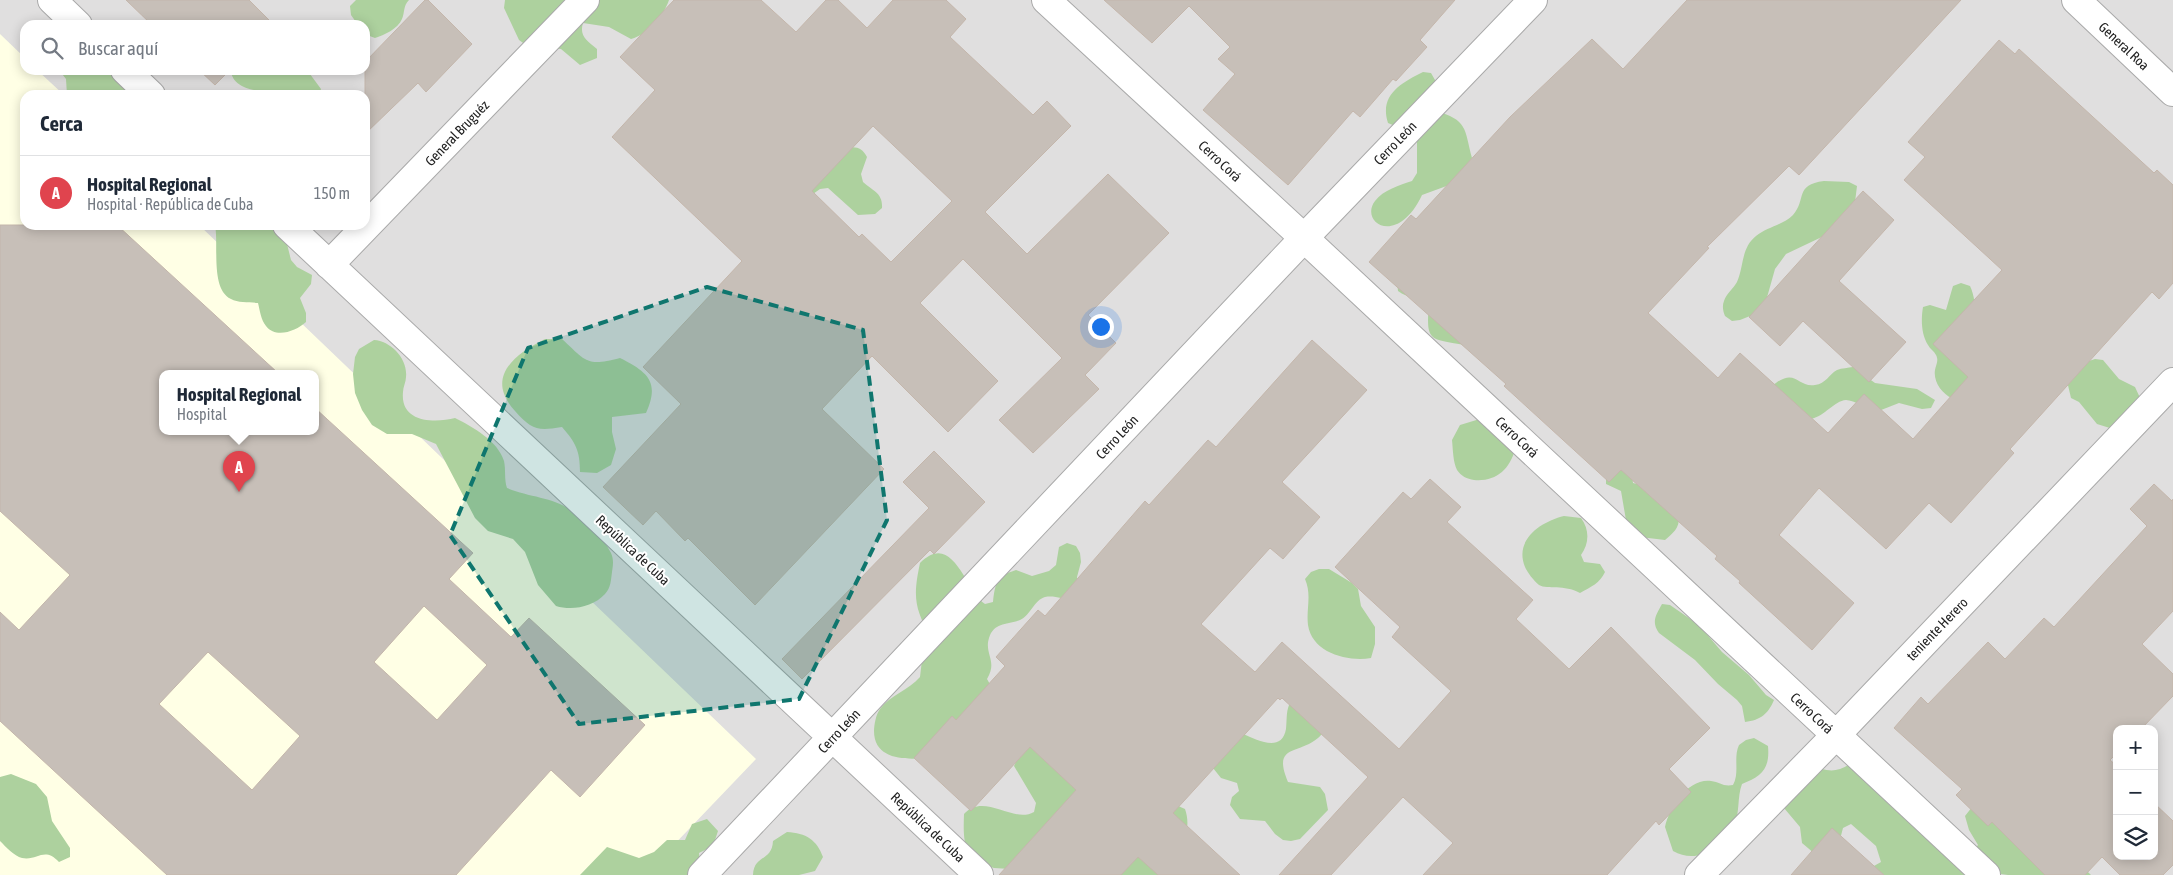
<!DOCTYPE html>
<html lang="es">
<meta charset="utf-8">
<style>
:root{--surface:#fff;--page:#f6f6f7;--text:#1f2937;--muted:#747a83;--line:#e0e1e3;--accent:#2563eb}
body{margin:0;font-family:"Asap Condensed",sans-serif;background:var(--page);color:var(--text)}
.controls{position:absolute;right:15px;bottom:15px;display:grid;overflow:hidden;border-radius:10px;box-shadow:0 2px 12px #0003}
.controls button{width:45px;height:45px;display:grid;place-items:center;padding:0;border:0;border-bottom:1px solid var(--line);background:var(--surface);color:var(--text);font:25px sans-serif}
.you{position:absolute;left:1100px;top:326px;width:18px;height:18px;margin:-12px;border:4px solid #fff;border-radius:50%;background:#1a73e8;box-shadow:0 0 0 8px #1a73e833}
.badge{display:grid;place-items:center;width:32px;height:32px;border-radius:50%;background:var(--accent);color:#fff;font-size:16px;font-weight:700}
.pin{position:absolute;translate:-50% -41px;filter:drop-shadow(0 1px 2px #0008)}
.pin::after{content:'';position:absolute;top:26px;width:18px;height:15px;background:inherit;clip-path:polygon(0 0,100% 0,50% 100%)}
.popup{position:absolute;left:159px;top:370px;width:160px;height:65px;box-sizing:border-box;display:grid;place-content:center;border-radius:10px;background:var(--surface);filter:drop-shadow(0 1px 4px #0005);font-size:16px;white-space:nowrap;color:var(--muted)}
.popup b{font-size:19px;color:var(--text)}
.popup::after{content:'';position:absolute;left:50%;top:100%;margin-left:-10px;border:10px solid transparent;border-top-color:var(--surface)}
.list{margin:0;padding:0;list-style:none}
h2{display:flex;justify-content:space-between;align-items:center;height:65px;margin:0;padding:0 20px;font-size:21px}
h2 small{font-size:16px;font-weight:400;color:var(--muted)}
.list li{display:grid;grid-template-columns:32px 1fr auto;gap:15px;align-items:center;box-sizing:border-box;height:75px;padding:0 20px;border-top:1px solid var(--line)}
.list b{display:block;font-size:19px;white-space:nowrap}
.list p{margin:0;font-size:16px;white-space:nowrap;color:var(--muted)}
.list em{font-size:16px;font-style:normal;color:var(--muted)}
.icon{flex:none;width:28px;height:28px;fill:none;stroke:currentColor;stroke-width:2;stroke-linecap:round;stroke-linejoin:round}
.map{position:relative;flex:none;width:2173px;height:875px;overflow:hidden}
.search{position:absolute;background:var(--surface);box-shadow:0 2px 12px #0003;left:20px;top:20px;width:350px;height:55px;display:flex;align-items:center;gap:12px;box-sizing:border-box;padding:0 18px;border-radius:15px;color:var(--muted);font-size:19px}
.panel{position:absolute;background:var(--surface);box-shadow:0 2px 12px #0003;left:20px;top:90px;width:350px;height:140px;border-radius:15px}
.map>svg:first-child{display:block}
.residential{fill:#e0dfdf;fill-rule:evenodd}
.education{fill:#ffffe5;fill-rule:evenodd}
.forest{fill:#add19e}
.building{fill:#c7bfb8;stroke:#c4b6ab;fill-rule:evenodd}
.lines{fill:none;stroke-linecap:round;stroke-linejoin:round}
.minor-casing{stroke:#a9a9a9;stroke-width:30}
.minor{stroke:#fff;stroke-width:28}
.marked{fill:#0f766e;fill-opacity:0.2;stroke:#0f766e;stroke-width:4;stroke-dasharray:10 6;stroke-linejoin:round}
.labels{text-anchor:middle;stroke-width:4;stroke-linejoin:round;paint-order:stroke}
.street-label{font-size:14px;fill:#222;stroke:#fff}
</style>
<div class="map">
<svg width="2173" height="875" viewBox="0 0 2173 875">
<rect width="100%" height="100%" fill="#f2efe9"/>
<path class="residential" d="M0,0h2173v875h-2173zM25,25h340v45h-340zM25,95h340v130h-340zM163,373h152v58h-152zM2117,729h37v127h-37z"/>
<path class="education" d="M0,34l25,24v12h12l27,25h-39v130h174l557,534 -111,116h-645zM163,373h152v58h-152z"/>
<path class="forest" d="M356,0h53c-6,6 -4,12 -7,19 -4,10 -18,16 -27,19l-8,-3 -2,-10h-7l-7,-10 -1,-9z
M505,0h164c-6,17 -20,34 -38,39l-22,-12 -26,-4c-4,13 4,18 14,26v9l-17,7 -19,-16 -35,-4 -7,-5 -15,-32z
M59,70h68l14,25h-74l-1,-16z
M231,70h76l14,19 -2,6h-56l-3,-4c-12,-1 -29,-7 -29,-21z
M1423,72l8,1 4,7v31c33,9 29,17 37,47l-20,26 -30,11c-25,53 -63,27 -47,6 8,-11 25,-16 37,-20l5,-8v-38l-29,-12c-9,-28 13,-40 35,-51z
M728,116l118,32c11,-2 16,0 21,9l-6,17 2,8c10,9 20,11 19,26l-7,6 -17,1 -30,-27 -8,1 -7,5z
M1824,181l25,1 8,4 -2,16 -29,33 -40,19 -11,15 -9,32 -11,13 -15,6 -8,1 -7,-5c-2,-5 -3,-10 -1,-15 2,-7 9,-12 13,-19 7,-16 4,-34 19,-46 11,-9 27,-11 37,-21 14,-16 1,-30 31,-34z
M215,225h60l10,11 6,24 6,7 15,8 -1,9 -11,14 6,15v9c-10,9 -30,17 -40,4 -5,-6 -6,-15 -8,-23 -8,-1 -20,0 -27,-4 -21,-10 -12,-54 -16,-74z
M1418,270l21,25 15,5 6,5 8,14 2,17 -6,9c-36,-6 -38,-4 -35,-42 -11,-8 -21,-4 -31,-12l-1,-9 4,-7z
M1961,283l9,3c11,23 3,68 2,94l-20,18c-10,-4 -19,-17 -17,-28 1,-6 4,-9 1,-15 -2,-4 -6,-6 -8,-10 -7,-11 -7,-26 -5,-38l7,-2 16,5 7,-24z
M545,339h17c24,22 24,28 58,19 28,14 40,24 26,55l-34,4v15l4,17 -5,16 -14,8 -17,-1c0,-21 -4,-29 -18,-45 -25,4 -30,3 -47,-16 -30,-33 -2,-56 30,-72z
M374,340c17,1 34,19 32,37 0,5 -3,10 -3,15 -3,31 32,31 52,26 18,9 43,23 49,43 2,9 0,18 3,27 21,9 47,9 65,23 13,11 32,27 39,42 3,7 2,12 1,19 -1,7 -1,16 -7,22 -12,13 -33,17 -49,12l-18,-21 -13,-33 -12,-13 -25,-8 -13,-13 -39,-74 -24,-10h-25l-15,-9 -10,-15 -7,-17 -2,-19 2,-17 4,-8z
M2095,359l8,1 16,19 16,8 7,15 -29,27 -16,-5 -18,-22 -8,-4 -4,-17 19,-19z
M1853,367l22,16 42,6 18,11 -4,8 -9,1 -23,-6 -23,9c-8,-3 -22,-12 -30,-12 -12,1 -21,16 -35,19l-39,-33c24,-20 25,2 43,-1 11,-1 14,-11 22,-15 5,-2 11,-2 16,-3z
M1483,418l32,31c-5,21 -20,33 -41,31 -7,-1 -13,-4 -17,-10 -4,-8 -4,-20 -5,-30l8,-15z
M1631,467l2,16 8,2 38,29c1,14 -5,18 -14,26l-25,-3 -13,-11 -6,-35 -15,-7v-8l6,-7z
M1564,516l17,2c9,12 8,26 0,37l3,7 16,2 5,8c-5,11 -14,15 -25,21 -16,-9 -32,-3 -41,-8 -5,-4 -12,-13 -14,-18 -11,-27 15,-45 39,-51z
M1067,543l9,3 4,7 1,9 -4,15 1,8 -17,13c-5,-1 -10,-2 -16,-1 -11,3 -14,18 -25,23 -13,5 -26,2 -31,18 -5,16 9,23 -2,41l4,7 -66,72c-21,2 -51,1 -51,-27 0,-6 2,-17 6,-22 10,-14 29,-19 40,-32l2,-17 9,-23c-17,-29 -18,-41 -11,-74 33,-33 45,27 65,41l8,-2c2,-19 4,-26 23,-32l16,6 17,-5 7,-6 3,-18z
M1319,569h10l23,14 6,6 3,17 14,21v17l-4,14c-23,4 -59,-5 -63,-33 -2,-16 4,-30 -3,-46l6,-7z
M1662,604l8,1 29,20 23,27 27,23 17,20 8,5c-6,14 -13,20 -29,22l-3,-16 -5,-6 -19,-16 -23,-24 -36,-27c-8,-11 -3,-18 3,-29z
M1297,701l31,24c-3,4 -6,10 -10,13 -20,17 -46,6 -30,44l32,5 5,7 3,16 -28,29 -9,2 -8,-1 -8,-6 -10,-13 -25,-2 -10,-14 2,-8 7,-6 -2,-8 -16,-5 -12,-15 34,-29c14,6 39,19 43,-5 1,-9 0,-16 3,-24z
M1754,738l14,8c2,23 -6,30 -26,38 -5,13 -2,30 -8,42 -12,22 -37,39 -61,25l-8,-24c4,-19 23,-49 46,-46 9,1 12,6 22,4 7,-13 0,-27 6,-40l7,-5z
M1036,743l149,66c9,26 -9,45 -23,66h-51l-117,-7c-31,-10 -31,-24 -30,-54 20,-22 49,10 70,-2l2,-9 -22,-37 7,-15z
M1810,764c16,7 24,10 40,0l122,88 6,-7 -9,-15 -4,-14 11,-14 105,63 10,10h-83l-22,-3 2,3h-130l23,-13 -5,-16 -25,-22 -8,4 -9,34 -19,-8 -13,-11 -2,-16 -16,-19z
M11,774l25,10 11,13 5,24 18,27v9l-11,5c-15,-16 -21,-1 -37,-4 -8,-2 -16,-11 -22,-17v-64z
M707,819l11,12 -5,15 -14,7 2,20 -2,2h-119l27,-28 32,11 15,-6 13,-12h18l7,-16z
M787,832c19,1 30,8 36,25l-8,14 -16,4h-46c1,-21 19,-13 20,-34z"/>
<path class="building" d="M126,0h123l25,25h-122z
M425,0h3l44,44 -46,48 -8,-9 -53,51v-72z
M674,0h87l35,32 30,-32h12l29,28 26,-28h53l20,19 -16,18 83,78 14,-14 24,25 -86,86 42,42 81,-80 61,59 -81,82 28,28 -31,32 14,14 -66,64 -34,-33 63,-62 -99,-99 -43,44 78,78 -50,51 -76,-76 -50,53 62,60 -129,136 -67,-67 -3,3 -29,-30 -13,14 -40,-38 78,-83 -38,-37 99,-106 -130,-124 43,-47 -35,-33zM873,126l79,75 -61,61 -29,-28 -3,3 -47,-46z
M1104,0h351l-35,40 7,7 -31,34 -3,-2 -33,38 -7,-6 -65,74 -85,-75 32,-36 -17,-15 12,-12 -41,-41 -37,37z
M1687,0h274l-162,175 -10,-9 -82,81 2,1 -61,65 70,65 22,-25 88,80 36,-39 49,45 55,-62 -35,-33 69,-74 -98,-90 21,-23 -17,-15 91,-102 16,14 4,-5 135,124 3,-3 16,15v98l-14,16 -7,-7 -142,157 4,4 -63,70 -22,-20 -43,46 -67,-61 -40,47 75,68 -42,47 -73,-67 1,-2 -25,-22 2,-3 -96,-86 -12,12 -105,-96 2,-2 -137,-122 42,-47 5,4 94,-102 82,-78 31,30z
M199,70h31l-15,15z
M1863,191l31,29 -55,61 67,61 -37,40 -66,-61 -23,25 -31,-29z
M0,225h117l161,148h-115v58h152v-23l158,145 -24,26 62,58 18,-19 116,107 -65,72 -29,-27 -95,105h-289l-167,-154v-109l19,18 51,-55 -70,-64zM424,606l63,59 -50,55 -63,-58zM208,652l92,84 -48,54 -93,-86z
M1312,340l55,50 -85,92 38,35 -37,42 -13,-11 -69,76 54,48 27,-30 117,107 52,-58 -59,-54 8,-10 -65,-60 68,-75 8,7 19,-20 31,28 -14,15 86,78 -17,19 53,50 42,-42 99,101 -41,41 22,23 -32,33 -3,-4 -49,54h-184l30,-32 -50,-46 -72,78h-52l89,-98 -86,-79 -2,2 -2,-2 -105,115 67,62h-82l-20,-18 -17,18h-122l77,-85 -46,-43 -59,64 -57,-53 38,-42 4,4 49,-54 -9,-9 42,-47 7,6 100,-115 4,4 59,-65 8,7z
M934,451l51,51 -51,52 -4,-4 -128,129 -20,-20 147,-151 -26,-26z
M2154,484l18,17 1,-2v112l-31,33 31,30v22l-32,33h-24v24l-7,7 7,6v90h37v-53l19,18v44l-10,10h-43l-18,-18 -17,18h-40l-53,-53 -4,4 -32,-31 6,-6 -68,-61 27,-31 7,7 60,-62 17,17 39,-41 10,9 93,-101 -17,-17z
M1832,828l52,47h-93z"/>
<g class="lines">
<defs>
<path id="minor" d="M52,0l26,25
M1046,0l258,238 682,637
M2076,0l97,92
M125,70l26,25
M287,225l692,650
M329,265l256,-265
M702,875l602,-637 229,-238
M1699,875l137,-140 337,-353"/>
</defs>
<use href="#minor" class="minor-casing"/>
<use href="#minor" class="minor"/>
</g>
<path class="marked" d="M707,287l156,43 24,190 -88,179 -220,25 -129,-189 78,-187z"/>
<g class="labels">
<g class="street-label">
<text transform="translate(2124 46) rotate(43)" y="5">General Roa</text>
<text transform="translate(457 133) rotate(-46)" y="5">General Bruguéz</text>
<text transform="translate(1395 143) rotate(-46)" y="5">Cerro León</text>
<text transform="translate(1220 161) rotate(43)" y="5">Cerro Corá</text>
<text transform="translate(1117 437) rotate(-47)" y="5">Cerro León</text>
<text transform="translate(1517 437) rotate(43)" y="5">Cerro Corá</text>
<text transform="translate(633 550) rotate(43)" y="5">República de Cuba</text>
<text transform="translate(1937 629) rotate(-46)" y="5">teniente Herero</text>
<text transform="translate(1812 713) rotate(43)" y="5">Cerro Corá</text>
<text transform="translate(839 731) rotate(-47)" y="5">Cerro León</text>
<text transform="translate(928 827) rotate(43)" y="5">República de Cuba</text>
</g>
</g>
</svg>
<div class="controls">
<button>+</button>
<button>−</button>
<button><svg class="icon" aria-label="layers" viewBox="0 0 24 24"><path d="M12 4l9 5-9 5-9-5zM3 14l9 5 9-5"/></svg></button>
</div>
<div class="you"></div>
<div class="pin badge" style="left:239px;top:492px;background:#e0444e">A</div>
<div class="popup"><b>Hospital Regional</b>Hospital</div>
<div class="search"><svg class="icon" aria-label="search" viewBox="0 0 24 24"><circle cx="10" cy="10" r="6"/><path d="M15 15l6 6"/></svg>Buscar aquí</div>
<section class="panel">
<h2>Cerca<small></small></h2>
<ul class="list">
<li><span class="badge" style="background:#e0444e">A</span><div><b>Hospital Regional</b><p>Hospital · República de Cuba</p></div><em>150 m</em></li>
</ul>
</section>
</div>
